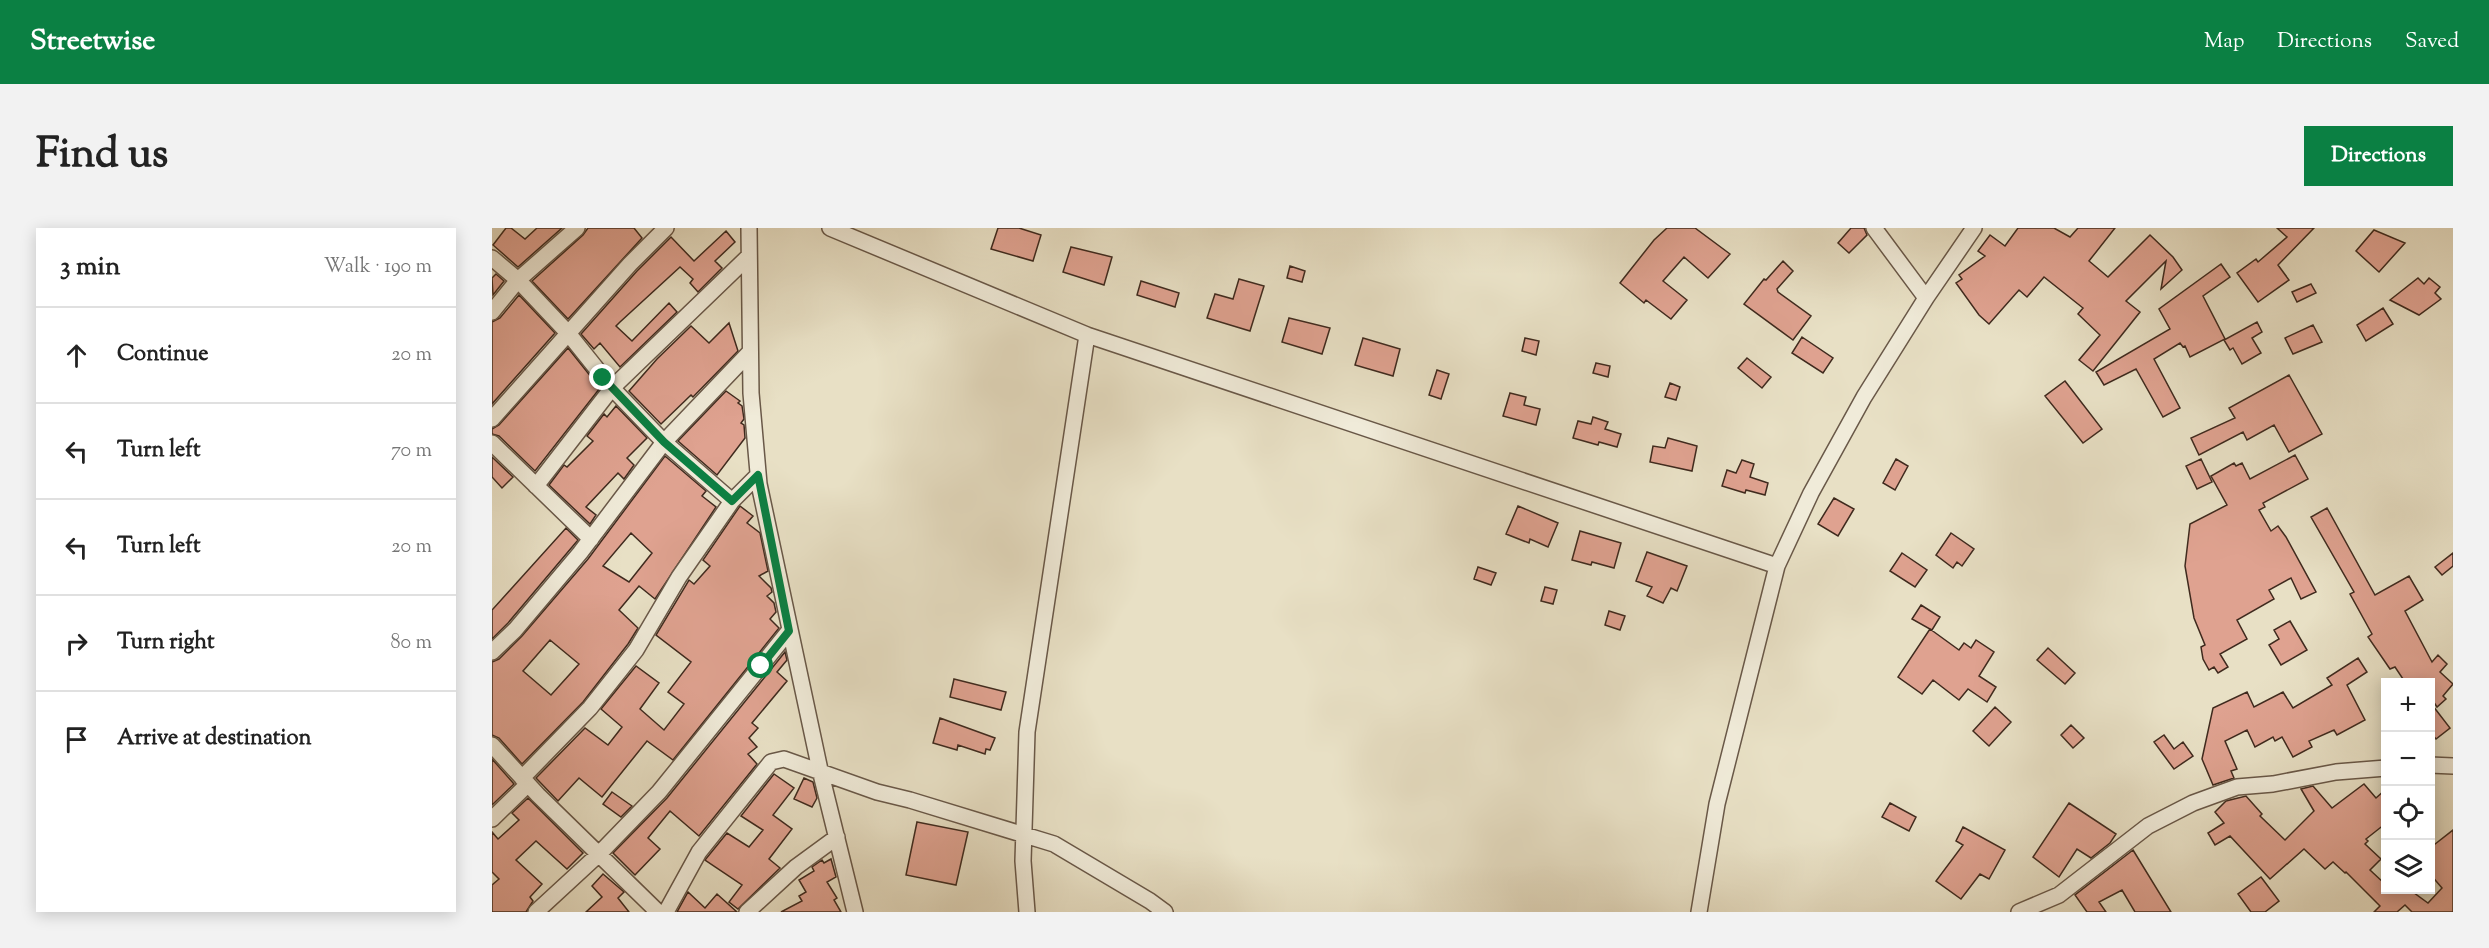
<!DOCTYPE html>
<meta charset="utf-8">
<style>
:root{--surface:#fff;--page:#f2f2f2;--text:#222;--muted:#767676;--line:#e0e0e0;--accent:#0b8043}
body{margin:0;font-family:"Sorts Mill Goudy",serif;background:var(--page);color:var(--text)}
.controls{position:absolute;right:18px;bottom:18px;display:grid;overflow:hidden;border-radius:0px;box-shadow:0 3px 15px #0003}
.controls button{width:54px;height:54px;display:grid;place-items:center;padding:0;border:0;border-bottom:2px solid var(--line);background:var(--surface);color:var(--text);font:30px sans-serif}
.stop{position:absolute;width:18px;height:18px;margin:-14px;border:4px solid #0b8043;border-radius:50%;background:#fff}
.stop.end{background:#0b8043;border-color:#fff;box-shadow:0 2px 6px #0008}
.list{margin:0;padding:0;list-style:none}
h2{display:flex;justify-content:space-between;align-items:center;height:78px;margin:0;padding:0 24px;font-size:26px}
h2 small{font-size:20px;font-weight:400;color:var(--muted)}
.list li{display:grid;grid-template-columns:39px 1fr auto;gap:18px;align-items:center;box-sizing:border-box;height:96px;padding:0 24px;border-top:2px solid var(--line)}
.list b{display:block;font-size:22px;white-space:nowrap}
.list em{font-size:20px;font-style:normal;color:var(--muted)}
.icon{flex:none;width:33px;height:33px;fill:none;stroke:currentColor;stroke-width:2;stroke-linecap:round;stroke-linejoin:round}
.map{position:relative;flex:none;width:1961px;height:684px;overflow:hidden;border-radius:0px}
header{display:flex;align-items:center;gap:36px;box-sizing:border-box;height:84px;padding:0 30px;background:var(--accent);color:#fff}
header strong{font-size:28px}
nav{display:flex;gap:33px;margin-inline-start:auto;font-size:21px}
.intro{display:flex;align-items:center;justify-content:space-between;box-sizing:border-box;height:144px;padding:0 36px}
h1{margin:0;font-size:42px}
.button{padding:15px 27px;border-radius:0px;background:var(--accent);color:#fff;font-size:21px;font-weight:700}
main{display:flex;gap:36px;padding:0 36px}
aside{flex:1;background:var(--surface);border-radius:0px;box-shadow:0 3px 15px #0003}
.map>svg:first-child{display:block}
.building{fill:#dfa290;stroke:#3f2a1e;stroke-width:1.5;fill-rule:evenodd}
.lines{fill:none;stroke-linecap:round;stroke-linejoin:round}
.minor-casing{stroke:#695848;stroke-width:18}
.minor{stroke:#f0ebd9;stroke-width:15}
.route{stroke:#0b8043;stroke-width:8}
</style>
<header>
<strong>Streetwise</strong>
<nav><a>Map</a><a>Directions</a><a>Saved</a></nav>
</header>
<div class="intro"><h1>Find us</h1><a class="button">Directions</a></div>
<main>
<aside>
<h2>3 min<small>Walk · 190 m</small></h2>
<ul class="list">
<li><svg class="icon" aria-label="ahead" viewBox="0 0 24 24"><path d="M12 20V5M6 11l6-6 6 6"/></svg><div><b>Continue</b></div><em>20 m</em></li>
<li><svg class="icon" aria-label="left" viewBox="0 0 24 24"><path d="M17 20v-9H6M10 6l-5 5 5 5"/></svg><div><b>Turn left</b></div><em>70 m</em></li>
<li><svg class="icon" aria-label="left" viewBox="0 0 24 24"><path d="M17 20v-9H6M10 6l-5 5 5 5"/></svg><div><b>Turn left</b></div><em>20 m</em></li>
<li><svg class="icon" aria-label="right" viewBox="0 0 24 24"><path d="M7 20v-9h11M14 6l5 5-5 5"/></svg><div><b>Turn right</b></div><em>80 m</em></li>
<li><svg class="icon" aria-label="arrive" viewBox="0 0 24 24"><path d="M6 21V4h12l-3 4 3 4H6"/></svg><div><b>Arrive at destination</b></div></li>
</ul>
</aside>
<div class="map">
<svg width="1961" height="684" viewBox="0 0 1961 684">
<rect width="100%" height="100%" fill="#e8e0c5"/>
<filter id="stains"><feTurbulence type="fractalNoise" baseFrequency=".00333" numOctaves="4"/><feColorMatrix values="0 0 0 0 .2 0 0 0 0 .09 0 0 0 0 .02 0 0 0 .5 -.17"/></filter>
<radialGradient id="worn" r=".72"><stop offset=".6" stop-color="#630" stop-opacity="0"/><stop offset="1" stop-color="#630" stop-opacity=".3"/></radialGradient>
<path class="building" d="M14,0h5l14,11 12,-11h25l-44,39 -25,-22z
M96,0h46l8,10 -74,81 -36,-38 51,-46z
M506,0h21l22,7 -8,26 -42,-12z
M1175,0h28l35,26 -22,24 -24,-21 -21,24 24,19 -16,19 -25,-19 -2,3 -24,-20 34,-43z
M1359,0h13l3,7 -18,18 -11,-10z
M1526,0h36l16,9 8,-9h37l-26,33 19,16 42,-42 23,22 9,13 -21,19 5,-28 -40,40 14,11 -47,59 -14,-11 21,-25 -22,-21 5,-6 -39,-31 -17,20 -8,-7 -30,34 -10,-9 -23,-32 6,-4 -3,-4 26,-19 -7,-5 12,-16 15,11z
M1785,0h37l-36,37 11,15 -31,22 -21,-29 19,-14 2,3 29,-25z
M1882,2l31,13 -26,29 -23,-21z
M234,3l9,11 -20,19 7,7 -24,24 -8,-9 3,-4 -13,-12 -60,55 -4,4 16,15 37,-38 8,9 -57,55 -20,-24 -6,6 -13,-15 56,-63 34,-34 23,24z
M579,19l41,10 -8,28 -41,-13z
M1291,33l10,10 -16,18 1,3 33,24 -18,24 -49,-36 20,-25 2,1z
M1729,36l9,13 -27,19 22,43 -35,18 -5,-11 -2,1 -3,-4 -26,16 26,49 -17,9 -27,-48 -32,16 -8,-13 74,-43 -11,-20z
M798,38l15,5 -3,11 -15,-4z
M4,46l8,7 -11,14 -1,-17z
M1926,50l6,6 5,-6 11,9 -5,6 6,6 -22,16 -29,-15z
M747,51l25,7 -14,45 -43,-13 8,-24 18,5z
M649,53l38,12 -4,14 -38,-12z
M1819,56l5,9 -19,9 -5,-10z
M27,67l36,38 -63,71v-82l8,-4z
M1891,80l10,16 -27,17 -9,-16z
M797,90l41,10 -8,26 -40,-12z
M1765,94l5,10 -10,6 9,15 -19,11 -9,-16 -3,2 -6,-10z
M237,95l9,28 -45,46 -2,-2 -30,29 -32,-33 28,-32 34,-33 18,17z
M1821,97l9,17 -29,12 -8,-16z
M1310,109l31,21 -10,15 -31,-20z
M871,110l37,11 -7,27 -38,-11z
M1033,110l14,3 -3,14 -14,-4z
M76,120l32,40 -65,83 -36,-35 -7,-2v-5l7,-4z
M1255,130l24,19 -9,11 -24,-20z
M1104,135l14,3 -2,11 -15,-4z
M945,142l12,4 -8,25 -12,-4z
M1797,147l33,59 -33,18 -15,-27 -27,15 -4,-8 -44,23 -8,-17 44,-20 -6,-10z
M1573,153l37,48 -19,14 -38,-47z
M1178,155l10,4 -4,13 -11,-3z
M234,163l14,10 -2,2 4,3 2,13 -3,4 3,2 1,13 -28,37 -39,-34z
M1018,165l16,4 -2,8 16,4 -4,16 -33,-9z
M124,178l31,32 -20,20 7,7 -10,14 -6,-6 -32,34 10,8 -6,9 -41,-39 15,-20 3,2 26,-26 -6,-5 17,-22 3,3z
M1101,189l15,5 -3,7 16,5 -4,13 -18,-5 -1,3 -25,-7 5,-17 13,3z
M1176,210l29,8 -5,25 -42,-9 3,-16 12,2z
M1803,227l13,24 -45,24 2,4 -6,3 12,21 7,-5 8,11 30,55 -15,7 -10,-21 -22,12 5,9 -37,21 10,19 -27,15 8,13 -10,6 -4,-6 -5,3 -6,-11 -2,-12 4,-2 -11,-27 -9,-52 5,-42 37,-19 -16,-29 23,-13 2,3 6,-3 8,16z
M173,228l41,35 -4,5 14,11 -61,92 -16,-13 -20,24 19,18 -10,16 -45,58 -61,62 -23,-26 -7,-3v-73l7,-3 23,-23 66,-77zM139,305l21,20 -23,29 -26,-16zM58,412l29,24 -28,31 -28,-24z
M0,229l21,20 -11,11 -10,-11z
M1404,231l12,7 -13,24 -12,-7z
M1709,231l11,23 -15,7 -11,-23z
M1250,232l12,4 -4,13 18,6 -3,12 -19,-5 -1,3 -23,-7 5,-16 9,3z
M1342,270l20,11 -16,27 -20,-12z
M248,278l13,10 -6,7 13,10 8,38 -9,5 12,12 1,4 -5,4 7,7 2,9 -6,7 9,9 -106,132 -26,-19 -45,56 -23,-19 -21,23 -22,-23 49,-50 23,17 14,-18 -21,-18 35,-43 23,17 -19,26 24,21 20,-26 -16,-12 23,-30 -35,-27 33,-55 5,4 16,-18 -7,-6z
M1026,278l40,17 -10,24 -18,-8 -1,4 -23,-9z
M1835,280l48,87 34,-19 14,24 -18,11 27,51 6,-7 9,9 -7,8 13,12 -10,12 3,3 -9,8 -2,-3 -2,2 17,22 -14,11 -6,-7v-50h-25l-10,-15 -5,2 -22,-32 4,-3 -22,-40 4,-2 -43,-75z
M74,300l12,12 -70,83 -16,16v-29z
M1088,303l41,12 -7,25 -22,-6 -1,3 -19,-5z
M1459,305l23,16 -12,17 -5,-4 -4,6 -17,-13z
M1155,324l40,14 -10,25 -6,-3 -8,15 -16,-7 5,-9 -16,-6z
M1410,325l25,17 -12,17 -25,-16z
M1961,325v13l-11,9 -7,-8z
M986,339l18,6 -5,12 -17,-6z
M1053,359l12,3 -4,14 -12,-3z
M1429,377l19,12 -8,13 -2,-1 29,21 5,-7 7,5 5,-8 18,12 -15,24 17,11 -9,15 -19,-13 -9,11 -26,-20 -11,14 -24,-17 32,-48 -18,-10z
M1117,383l16,5 -5,14 -15,-5z
M1798,393l17,29 -26,15 -12,-20 10,-6 -5,-9z
M1556,420l27,25 -10,11 -28,-24z
M293,424l2,8 -10,12 10,9 -35,42 6,5 -9,10 8,9 -9,7 9,10 -58,72 -29,-25 -22,27 12,11 -25,26 -22,-22 54,-55z
M1866,430l9,14 -20,13 18,35 -28,15 -3,-5 -25,11 3,6 -19,10 -11,-20 -7,4 -2,-4 -18,10 -8,-17 -22,11 12,28 -6,2 3,7 -21,7 -11,-26 11,-51 34,-16 7,15 29,-15 10,16 39,-23 -5,-7z
M462,451l52,13 -5,18 -51,-13z
M1503,479l16,15 -22,24 -16,-15z
M448,490l55,20 -5,12 -4,-1 -1,5 -27,-9 -1,5 -24,-7z
M1579,497l13,13 -11,10 -12,-13z
M1672,507l10,14 9,-7 10,14 -19,13 -20,-27z
M0,531l22,25 -22,21z
M282,546l20,14 -21,27 19,14 -23,30 11,9 -42,41 -9,-7 13,-17 -37,-25 22,-27 22,14 14,-17 -22,-14z
M312,550l9,4 4,16 -5,9 -18,-8z
M1872,556l12,14 9,-8v34l-19,15 2,2 -3,3 16,15 -11,11 15,14v6h25l18,13 14,-15 -12,-14v-26l23,-18v82h-41l-7,-7 -8,7h-23l6,-6 -34,-34 -1,1 -12,-11 -8,7 -21,-20 -34,30 -40,-43 -15,9 -7,-12 16,-10 -9,-11 11,-11 20,-5 16,18 -2,2 25,24 29,-29 -13,-22 12,-3 19,22z
M120,564l20,14 -11,11 -18,-13z
M36,570l55,55 -16,16 -31,-28 -20,19 26,24 -12,13 3,4 -7,11h-34v-27l7,-6 -7,-7v-40l6,7 21,-19 -7,-7z
M1398,575l26,14 -7,14 -27,-14z
M1577,575l47,31 -6,9 -19,15 -14,-9 -18,28 -26,-20z
M425,594l51,10 -12,53 -50,-10z
M1471,599l42,23 -16,29 -9,-5 -19,25 -25,-18 27,-36 -7,-4z
M1641,622l38,62h-36l-13,-22 -23,12 7,10h-19l-12,-17z
M339,631l5,18 -9,5 10,16 -3,2 7,12h-60l21,-11 -3,-5 7,-4 -7,-12 15,-9 -2,-4 10,-7 2,3z
M111,646l21,18 -6,6 11,14h-43l16,-15 -10,-11z
M1769,649l18,24 -14,11h-14l-13,-18z
M196,664l17,16 12,-14 20,18h-60z"/>
<g class="lines">
<defs>
<path id="minor" d="M257,0l2,165 8,91 61,286 35,142
M338,0l257,107 690,231
M1382,0l52,70
M0,30l26,22 50,53 44,55 52,54 68,59
M0,84l26,-32 59,-52
M0,191l138,-155 36,-36
M0,215l99,96
M44,258l76,-98 137,-132
M0,424l23,-22 65,-77 84,-111 86,-90
M0,517l46,50 120,117
M1938,537l23,1
M30,550l68,-70 46,-58 43,-73 53,-76 26,-26
M0,591l36,-35
M44,684l63,-58 60,-62 130,-161
M174,684l33,-60 72,-90 13,-3 93,33 33,8 144,44 96,57 15,11
M255,684l49,-45 41,-30
M535,684l-4,-51 4,-129 60,-397
M1207,684l18,-108 60,-238 34,-73 53,-96 62,-99 48,-70
M1527,684l40,-17 89,-69 45,-23 44,-16 36,-3 63,-12 50,-4"/>
</defs>
<use href="#minor" class="minor-casing"/>
<use href="#minor" class="minor"/>
</g>
<g class="lines">
<path class="route" d="M111,150l61,64 68,59 26,-26 31,156 -28,35"/>
</g>
<rect width="100%" height="100%" filter="url(#stains)"/>
<rect width="100%" height="100%" fill="url(#worn)"/>
</svg>
<div class="controls">
<button>+</button>
<button>−</button>
<button><svg class="icon" aria-label="locate" viewBox="0 0 24 24"><circle cx="12" cy="12" r="6"/><path d="M12 2v4M12 18v4M2 12h4M18 12h4"/></svg></button>
<button><svg class="icon" aria-label="layers" viewBox="0 0 24 24"><path d="M12 4l9 5-9 5-9-5zM3 14l9 5 9-5"/></svg></button>
</div>
<div class="stop" style="left:269px;top:438px"></div>
<div class="stop end" style="left:111px;top:150px"></div>
</div>
</main>
